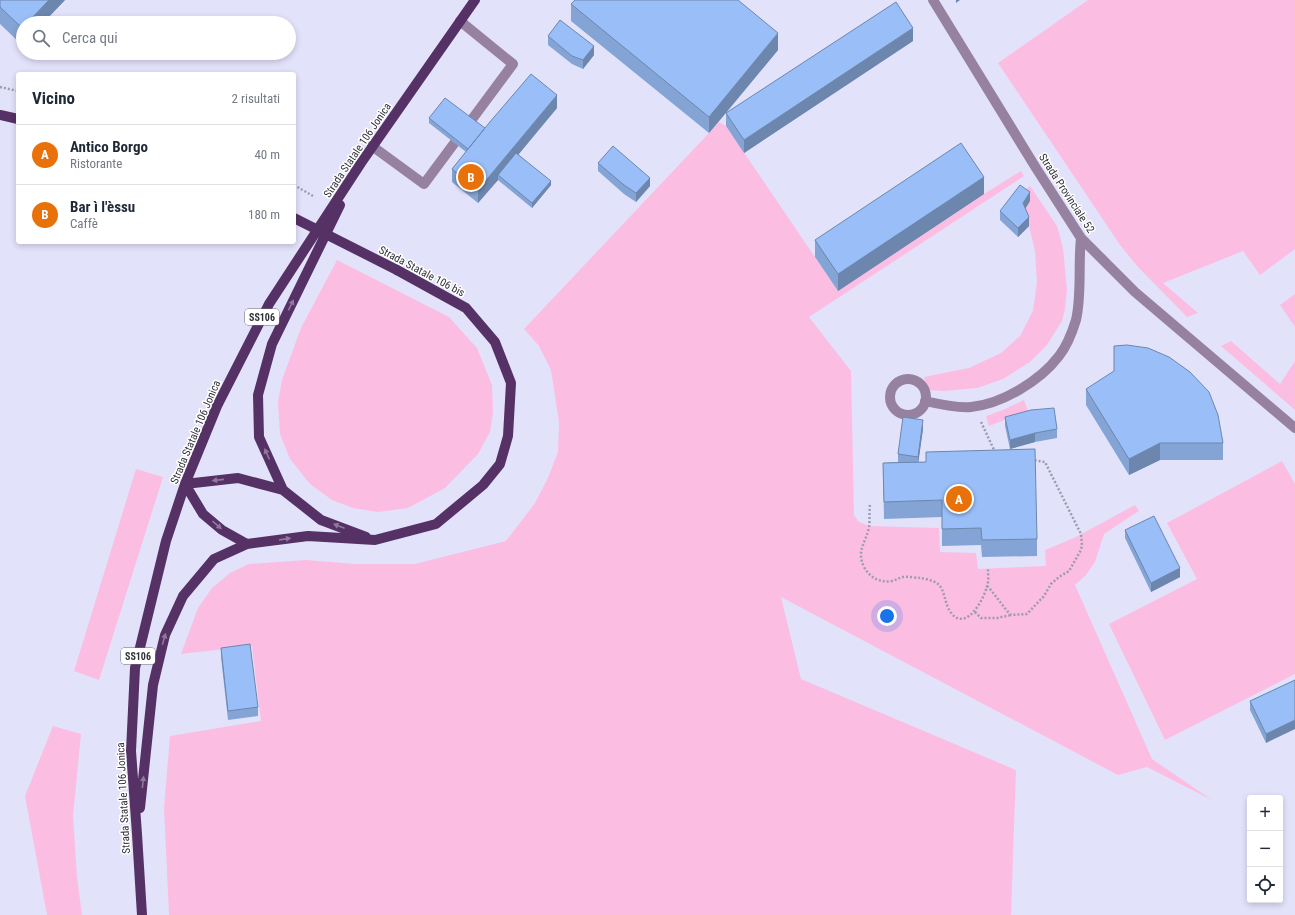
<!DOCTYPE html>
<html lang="it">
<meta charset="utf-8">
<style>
:root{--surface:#fff;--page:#f6f6f7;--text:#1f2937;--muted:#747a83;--line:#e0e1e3;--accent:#2563eb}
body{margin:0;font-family:"Roboto Condensed",sans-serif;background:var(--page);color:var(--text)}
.controls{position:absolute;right:12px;bottom:12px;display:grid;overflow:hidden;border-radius:4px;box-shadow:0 2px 6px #0003}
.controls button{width:36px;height:36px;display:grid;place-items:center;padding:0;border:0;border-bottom:1px solid var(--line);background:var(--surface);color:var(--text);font:20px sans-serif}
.you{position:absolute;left:887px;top:616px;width:14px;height:14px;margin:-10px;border:3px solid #fff;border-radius:50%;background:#1a73e8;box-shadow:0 0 0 6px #1a73e833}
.badge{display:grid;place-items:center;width:26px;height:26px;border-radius:50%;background:var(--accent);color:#fff;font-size:13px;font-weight:700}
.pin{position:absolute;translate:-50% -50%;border:2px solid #fff;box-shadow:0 1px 4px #0006}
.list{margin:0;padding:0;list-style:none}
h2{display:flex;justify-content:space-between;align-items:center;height:52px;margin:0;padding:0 16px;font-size:17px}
h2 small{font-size:13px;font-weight:400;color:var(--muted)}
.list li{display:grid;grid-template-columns:26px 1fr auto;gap:12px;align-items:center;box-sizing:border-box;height:60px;padding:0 16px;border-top:1px solid var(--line)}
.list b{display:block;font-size:15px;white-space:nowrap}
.list p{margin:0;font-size:13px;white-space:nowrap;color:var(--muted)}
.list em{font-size:13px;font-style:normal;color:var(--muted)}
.icon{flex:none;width:22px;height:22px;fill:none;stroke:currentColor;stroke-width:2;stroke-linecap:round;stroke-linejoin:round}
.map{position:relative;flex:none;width:1295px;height:915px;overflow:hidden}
.search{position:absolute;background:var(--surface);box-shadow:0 2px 6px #0003;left:16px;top:16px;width:280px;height:44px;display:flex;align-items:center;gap:10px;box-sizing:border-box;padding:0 14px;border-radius:22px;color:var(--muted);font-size:15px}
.panel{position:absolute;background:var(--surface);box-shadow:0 2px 6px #0003;left:16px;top:72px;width:280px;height:172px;border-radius:4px}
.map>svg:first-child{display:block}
.green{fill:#fcbde2}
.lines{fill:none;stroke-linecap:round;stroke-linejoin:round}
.path{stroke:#9d9caf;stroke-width:2.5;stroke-dasharray:2 2;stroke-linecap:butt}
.minor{stroke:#9682a0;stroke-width:10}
.major{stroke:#553165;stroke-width:10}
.major-bridge{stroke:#553165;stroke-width:10}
.wall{fill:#84a4d5}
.shaded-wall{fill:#6c86ae}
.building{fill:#9abff8;stroke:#6c86ae}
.oneway{fill:#90799b}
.labels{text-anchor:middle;stroke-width:3;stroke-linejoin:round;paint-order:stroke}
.shield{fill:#fff;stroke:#6e6e74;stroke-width:1}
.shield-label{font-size:10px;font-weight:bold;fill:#303039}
.street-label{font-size:11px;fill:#303039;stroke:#fff}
</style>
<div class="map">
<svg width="1295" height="915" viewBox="0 0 1295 915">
<rect width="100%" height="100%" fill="#e3e2fb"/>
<path class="green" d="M1088,0h207v249l-35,26 -17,-24 -80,32 35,30 -11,4 -49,-50 -18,-22 -122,-182z
M719,122l7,4 112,165 146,-97 37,-23 3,5 -215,141 42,54 3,144 5,7 10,4 70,2 1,24 36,1 2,16 68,-3 -1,-16 29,-12 61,-33 4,6 -35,23 -9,28 -9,13 -11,10 77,174 60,41 -65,-33 -29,8 -337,-178 20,82 215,91 -5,145h-842l-5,-107 6,-72 91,-15 -9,-75 -71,8 17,-46 14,-20 18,-15 19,-9 57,-4 49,4h60l91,-23 29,-38 13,-25 10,-26 1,-30 -8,-52 -12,-24 -15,-17 185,-196z
M1030,186l27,40 6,22 4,42 -2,19 -3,12 -15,24 -17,17 -27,17 -26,9 -33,3 -16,-1 -4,-13 45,-9 32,-15 19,-17 13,-25 4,-29 -2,-31 -6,-25 -6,-14 -3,-18z
M337,260l112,57 28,31 15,37 1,28 -3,19 -12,22 -33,34 -37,20 -30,4 -25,-4 -21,-8 -22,-16 -20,-25 -10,-25 -2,-32 4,-22 19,-52z
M1295,294v33l-15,-22z
M1231,341l49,43 15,-23v49l-74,-64z
M1024,400l4,11 -39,15 -3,-10 17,-6z
M1282,461l13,23v190l-130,66 -56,-116 88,-45 -30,-56z
M136,469l27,8 -64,203 -25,-9z
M53,726l28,8 -8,82 4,61 5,38h-35l-22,-119z"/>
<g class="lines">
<path class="path" d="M0,87l18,4
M294,185l19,11
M981,422l14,30
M870,505c-1,7 0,15 -1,22 -3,16 -13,23 -5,40 6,11 16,16 28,14 4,-1 7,-3 11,-4 5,-1 13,1 18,1 5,1 14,3 17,6 8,7 6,21 14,30 15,17 32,-15 35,-28 2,-5 1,-12 1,-18
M987,586c9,9 15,20 24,29l16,-1 17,-18 7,-12 8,-7 10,-6 12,-21 1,-5 -1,-11 -36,-72 -12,-2
M975,612l6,6h16l14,-3"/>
<path class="minor" d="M933,0l103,168 45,70 54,54 160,136
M372,146l52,38 89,-120 -53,-43
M890 397a18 18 0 1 1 36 0a18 18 0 1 1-36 0Z
M925,401c13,3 33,7 46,6 31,-3 69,-26 88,-51 8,-10 13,-23 17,-36 6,-26 2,-55 5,-82"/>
<path class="major" d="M0,115l18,4
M185,484l53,-6 45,12 38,30 45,17
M185,484l18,30 19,16 25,14
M283,490l-24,-53 -1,-42 14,-51 68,-139
M140,808l13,-123 12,-50 18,-39 31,-37 33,-15 61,-8 67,4 61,-16 47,-39 17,-21 8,-28 3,-53 -16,-41 -29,-34 -69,-38
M142,915l-5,-81 -6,-83 4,-83 31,-127 19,-57 32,-78 52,-102 92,-141 114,-163"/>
<path class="major-bridge" d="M294,218l103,52"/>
</g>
<path class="wall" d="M0,0h65l-43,45 -22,-21z
M571,4l207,46 -52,63 187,-72 -169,112 -18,-27v-13l-17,20 -138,-112z
M548,36l46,19 -11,14 -11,-5 -24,-19z
M557,108l-39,46 33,31 -19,23 -34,-28 -20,23 -26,-21v-13l14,-17 -37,-29v-5l56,10z
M598,163l52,23 -14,16 -12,-8 -26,-23z
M984,194l-146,97 -23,-34v-17z
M1030,201l-5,8 4,17 -11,11 -18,-17v-9z
M1086,389l137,54v17h-63l-31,15 -43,-70z
M1005,417l52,12v9l-22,4 -25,7 -5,-23z
M923,429l-5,33h8v-10l111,87v17l-55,1 -1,-12 -39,1v-29l-58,2 -1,-56 15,-1v-8z
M1125,530l55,47 -29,15 -26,-54z
M221,648l37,59v9l-30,4 -7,-63z
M1295,680l-29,63 -16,-33v-9z"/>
<path class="shaded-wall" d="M49,0h16l-22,23h-16z
M956,0h4l-4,3z
M23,27v17l-1,1v-17z
M913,28v13l-169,112v-13z
M778,33v17l-69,83v-16z
M594,46v9l-11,14v-9z
M557,95v13l-57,69 -2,-2v5l-20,23v-13z
M984,177v17l-146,97v-17z
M650,178v8l-14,16v-9z
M551,181v4l-19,23v-5z
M1030,192v9l-7,11v-9z
M1029,217v9l-11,11v-9z
M923,420v9l-5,36v-8z
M1035,433v9l-25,7v-9z
M1160,443v17l-31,15v-16z
M1180,568v9l-29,15v-9z
M1295,720v9l-29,14v-9z"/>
<path class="building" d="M0,0h49l-22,23h-4v4l-1,1 -22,-21z
M575,0h163l40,33 -69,84 -138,-113z
M896,2l17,26 -169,112 -18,-27z
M560,20l34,26 -11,14 -11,-4 -24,-20z
M531,74l26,21 -79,95 -26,-21 37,-46z
M445,98l40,30 -17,21 -39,-31z
M961,143l23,34 -146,97 -23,-34z
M613,146l37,32 -14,15 -12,-8 -26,-22z
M516,153l35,28 -19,22 -34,-28z
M1020,185l10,7 -7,11 6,14 -11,11 -18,-17z
M1127,345l21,3 21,9 21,15 19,20 9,23 5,28h-63l-31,16 -43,-70 28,-18v-25z
M1054,408l3,21 -22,4 -25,7 -5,-23 26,-7z
M903,417l20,3 -5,37 -20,-3z
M1035,449l2,90 -55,1 -1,-12 -39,1v-29l-58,2 -1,-39 43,-1v-10z
M1154,516l26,52 -29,15 -26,-53z
M250,644l8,63 -30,4 -7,-63z
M1295,680v40l-29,14 -16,-33z"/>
<defs><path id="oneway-solid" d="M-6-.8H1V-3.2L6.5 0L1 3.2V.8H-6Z"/></defs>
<g class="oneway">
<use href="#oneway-solid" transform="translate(291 305) rotate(-64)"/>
<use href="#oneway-solid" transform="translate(267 454) rotate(-114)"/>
<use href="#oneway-solid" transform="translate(218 480) rotate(174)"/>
<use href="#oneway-solid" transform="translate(217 525) rotate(41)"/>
<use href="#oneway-solid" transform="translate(339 526) rotate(-159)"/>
<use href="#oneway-solid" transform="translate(285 539) rotate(-8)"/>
<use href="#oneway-solid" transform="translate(164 639) rotate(-74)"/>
<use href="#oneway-solid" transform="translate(143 782) rotate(-84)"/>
</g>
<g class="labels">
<g class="shield">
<rect x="245" y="309" width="34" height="16" rx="3"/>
<rect x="121" y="648" width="34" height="16" rx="3"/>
</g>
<g class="shield-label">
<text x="262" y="321">SS106</text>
<text x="138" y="660">SS106</text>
</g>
<g class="street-label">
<text transform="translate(357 150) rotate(-56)" y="4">Strada Statale 106 Jonica</text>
<text transform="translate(1067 193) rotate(57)" y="4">Strada Provinciale 52</text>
<text transform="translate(422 271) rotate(28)" y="4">Strada Statale 106 bis</text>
<text transform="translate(195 432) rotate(-67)" y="4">Strada Statale 106 Jonica</text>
<text transform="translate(123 798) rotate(-93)" y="4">Strada Statale 106 Jonica</text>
</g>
</g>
</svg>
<div class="controls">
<button>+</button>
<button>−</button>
<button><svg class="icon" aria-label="locate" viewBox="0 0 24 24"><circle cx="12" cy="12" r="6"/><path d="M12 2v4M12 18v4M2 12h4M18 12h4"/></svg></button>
</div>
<div class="you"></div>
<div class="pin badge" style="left:959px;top:499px;background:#e8710a">A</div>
<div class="pin badge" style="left:471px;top:177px;background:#e8710a">B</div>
<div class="search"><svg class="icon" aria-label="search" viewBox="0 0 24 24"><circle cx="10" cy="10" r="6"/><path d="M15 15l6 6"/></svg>Cerca qui</div>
<section class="panel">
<h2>Vicino<small>2 risultati</small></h2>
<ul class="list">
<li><span class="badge" style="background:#e8710a">A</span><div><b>Antico Borgo</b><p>Ristorante</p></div><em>40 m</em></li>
<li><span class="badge" style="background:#e8710a">B</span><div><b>Bar ì l'èssu</b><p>Caffè</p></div><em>180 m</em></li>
</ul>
</section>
</div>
